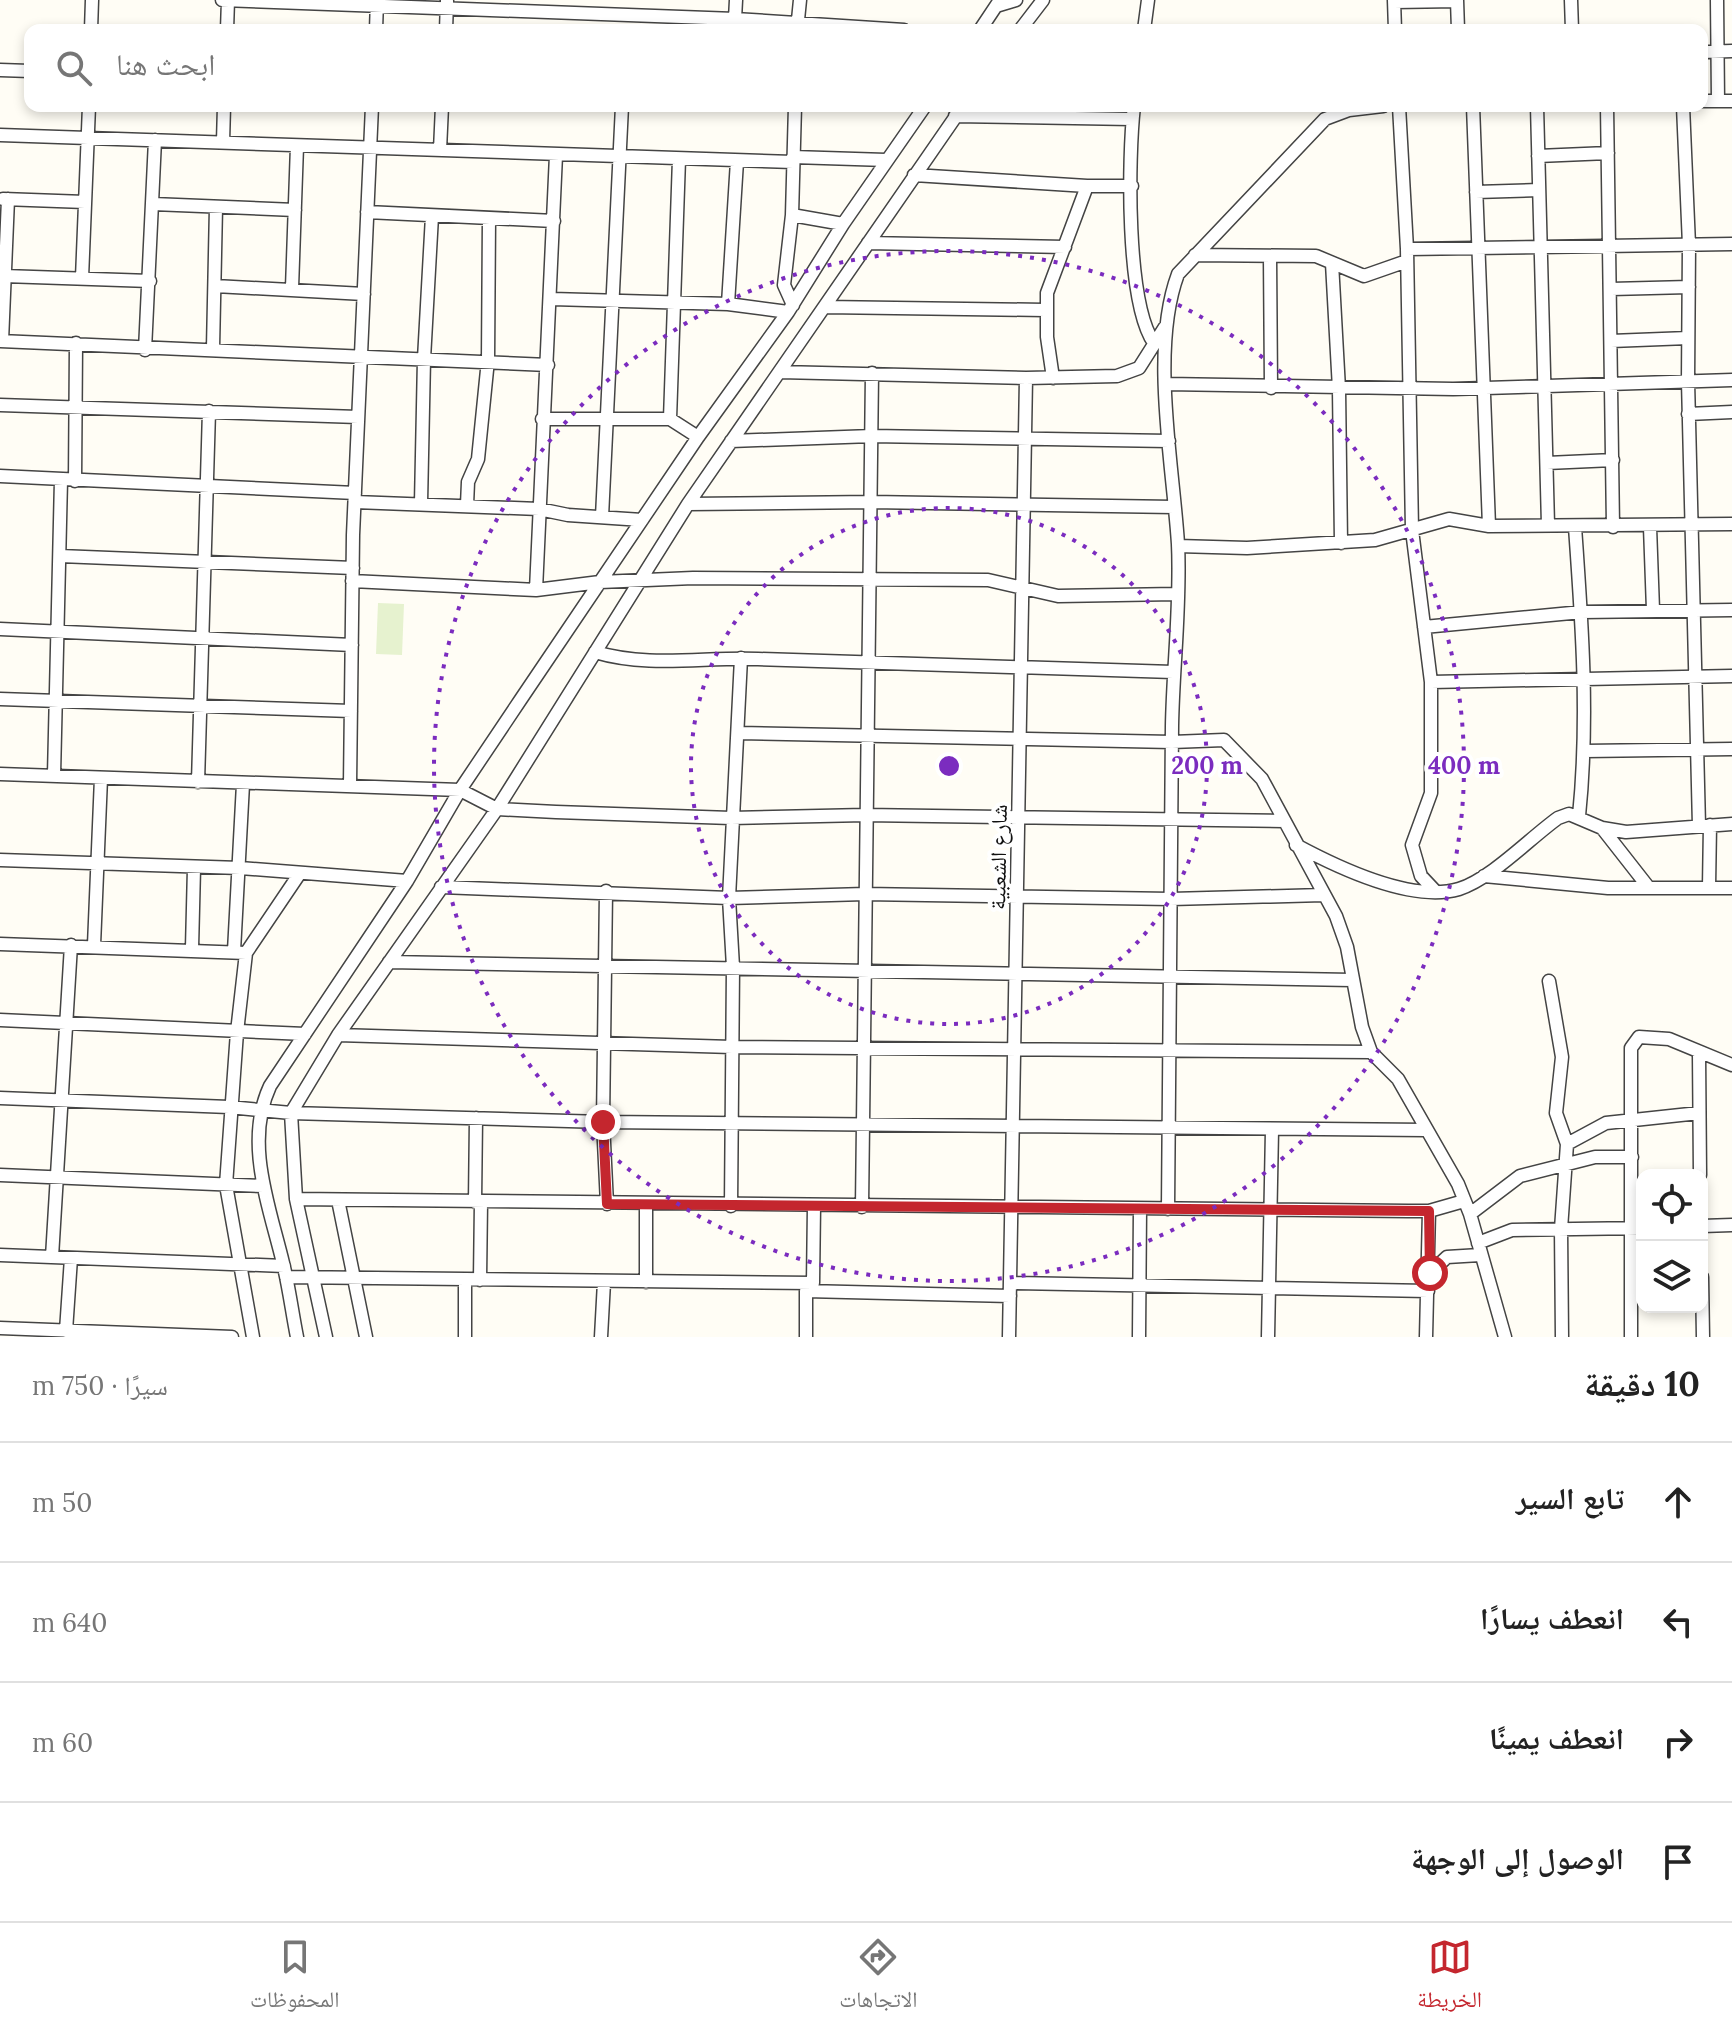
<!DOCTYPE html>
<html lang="ar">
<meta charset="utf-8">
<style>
:root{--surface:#fff;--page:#f2f2f2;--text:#222;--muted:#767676;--line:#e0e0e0;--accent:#c4262e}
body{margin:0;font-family:Lora,"Noto Naskh Arabic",serif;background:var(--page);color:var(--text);direction:rtl}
.controls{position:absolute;right:24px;bottom:24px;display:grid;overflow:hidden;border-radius:16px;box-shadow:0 4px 12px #0003}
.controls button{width:72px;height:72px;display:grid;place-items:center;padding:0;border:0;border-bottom:2px solid var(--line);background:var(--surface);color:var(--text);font:40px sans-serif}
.stop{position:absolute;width:24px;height:24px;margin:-18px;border:6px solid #c4262e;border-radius:50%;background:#fff}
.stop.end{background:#c4262e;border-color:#fff;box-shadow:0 2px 8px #0008}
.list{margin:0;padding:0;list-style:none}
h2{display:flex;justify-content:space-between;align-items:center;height:104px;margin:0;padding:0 32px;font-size:34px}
h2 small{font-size:26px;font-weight:400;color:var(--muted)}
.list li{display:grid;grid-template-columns:52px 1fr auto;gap:24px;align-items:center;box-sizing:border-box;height:120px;padding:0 32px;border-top:2px solid var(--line)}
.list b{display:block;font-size:30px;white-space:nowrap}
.list em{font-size:26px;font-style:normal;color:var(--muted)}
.icon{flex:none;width:44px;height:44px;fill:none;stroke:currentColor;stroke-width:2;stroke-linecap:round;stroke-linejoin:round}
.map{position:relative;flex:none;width:1732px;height:1337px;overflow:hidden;direction:ltr}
.search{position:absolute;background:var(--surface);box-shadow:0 4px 12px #0003;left:24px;right:24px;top:24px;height:88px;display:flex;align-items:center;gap:20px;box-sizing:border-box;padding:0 28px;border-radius:16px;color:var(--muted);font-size:30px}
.sheet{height:584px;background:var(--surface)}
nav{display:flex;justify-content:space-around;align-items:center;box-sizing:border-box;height:112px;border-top:2px solid var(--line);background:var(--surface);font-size:22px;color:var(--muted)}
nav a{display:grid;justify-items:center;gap:4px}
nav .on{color:var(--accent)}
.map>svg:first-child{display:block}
.pitch{fill:#e6f2cf}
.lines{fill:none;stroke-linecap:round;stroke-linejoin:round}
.minor-casing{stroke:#444;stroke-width:15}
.minor{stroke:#fff;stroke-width:12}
.route{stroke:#c4262e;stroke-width:10}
.ring{fill:none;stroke:#7b2cbf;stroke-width:4;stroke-dasharray:4 8}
.labels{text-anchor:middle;stroke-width:8;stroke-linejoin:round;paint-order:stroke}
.street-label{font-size:22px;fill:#111;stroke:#fff}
.centre{fill:#7b2cbf;stroke:#fff;stroke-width:4}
.ring-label{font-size:24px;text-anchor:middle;font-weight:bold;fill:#7b2cbf;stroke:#fff;stroke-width:8;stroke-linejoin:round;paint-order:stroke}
</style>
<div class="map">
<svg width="1732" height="1337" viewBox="0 0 1732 1337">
<rect width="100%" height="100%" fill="#fffdf5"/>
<path class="pitch" d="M378,603l26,1 -2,51 -26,-1z"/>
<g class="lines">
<defs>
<path id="minor" d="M222,0l513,19 169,11
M1394,0l1,30
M1457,0l1,30
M1571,0l1,30
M1717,0l1,101
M1394,2l63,-1
M996,6l20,-6
M735,19l1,-19
M91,30l1,-30
M227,30l1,-30
M376,30l1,-30
M446,30l1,-29
M797,30l3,-30
M980,30l20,-30
M1020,30l23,-30
M1144,30l4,-30
M1702,52l30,-1
M0,70l30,1
M1702,101h30
M1134,106c-6,52 -8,197 20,237
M1399,106l8,143 5,281 19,152
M1473,106l16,420
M1537,106l11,419
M1607,106l6,421
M1683,106l6,139 -1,136 11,445
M955,116l177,3
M0,135l793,27
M223,142l1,-36
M440,150l2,-44
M1538,156l70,-3
M793,157l93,3
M914,175l173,11 -40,107v44l6,41
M1087,186h45
M1476,192l63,-2
M3,199l82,3
M153,204l142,6
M367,212l187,9
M792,215l51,9
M868,243l197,4
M1407,249l325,-5
M1195,255l121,1 48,20 43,-15
M1270,256l1,132
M1332,263l7,126 2,154
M4,276l146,5
M82,278l7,-172
M215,286l149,8
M292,288l5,-142
M1611,289l78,-2
M552,299l176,5 60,8
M728,304l9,-143
M793,305l-9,-20 8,-70 3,-109
M825,307l220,3
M0,341l548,24
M2,341l6,-142
M1611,341l77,-3
M213,348l3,-141
M145,350l10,-210
M780,372l246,6 91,-2 22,-8 26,-41
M1167,384l286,5 279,-9
M0,405l358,12
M1688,414l44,-2
M542,419h128l28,18
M670,419l9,-260
M731,441l141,-5 297,5
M1547,463l66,-3
M0,476l355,17
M75,481l1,-138
M355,502l184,7 29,6 74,5
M421,503l3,-144 8,-143
M688,504l184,-2 302,5
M467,505l1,-23 10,-23 10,-99 1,-142
M602,517l20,-411
M1575,527c7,97 14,192 4,289
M1650,527l3,83
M1178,546l69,2 128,-8 74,-21 40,7 243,-2
M60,556l293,12
M352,581l184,9 64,-8 93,-4 295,2 70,16 118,-2
M536,590l20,-435
M1424,627l158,-15 150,-2
M0,629l352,16
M595,652c54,16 107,5 163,7 138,4 276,8 415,13
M0,699l351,12
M739,733l433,9 52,-2 38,39 74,137 11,31 15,80 9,25 27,27 60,105 12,30 35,123
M1585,751l147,-2
M0,774l460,16 37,19 59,3 175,6 134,-3 419,6
M54,775l7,-295
M198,782l11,-371
M350,785l3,-250 19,-429
M1602,828l47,60
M1296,845c41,22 116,58 163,44 32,-10 71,-51 99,-71l11,-4 33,14 24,4 106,-8
M0,860l240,8 167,13
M1484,876l124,12h124
M441,887l288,11 136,-4 306,5 152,-4
M1709,887l1,-62
M606,891l-3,231 4,82
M1436,892l-15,-16 -9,-31 19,-52v-111l301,-6
M0,944l246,9
M94,945l7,-167
M192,948l2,-80
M234,951l9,-167
M389,962l963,18
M1549,981l13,76 -6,56 11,31 -6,85 1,108
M0,1020l305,14
M338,1035l394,12 639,5
M1699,1053l1,122
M0,1098l229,9 62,6 312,9 823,8
M1567,1144l39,-21 93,-10
M0,1175l263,11
M296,1199l1112,12h21l35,-10
M338,1200l28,137
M475,1202l1,-84
M731,1206l2,-239 -4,-69 12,-240
M862,1207l10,-834
M1168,1209c1,-161 3,-322 4,-483 1,-60 9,-122 6,-182 -5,-80 -28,-195 0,-270l147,-155 24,-9 34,-4
M1470,1214l50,-38 75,-19h37
M1702,1226l30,-1
M1478,1243l34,-13 130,-2
M0,1255l284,11
M52,1257l19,-312
M1430,1273l17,-16 33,-2
M286,1277l527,6
M1702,1277l1,60
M480,1280l1,-78
M646,1282v-77
M1010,1283l418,8
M806,1291l204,5
M0,1328l232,9
M66,1331l5,-73
M253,1337l-27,-152 11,-153 9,-79 54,-80
M297,1337c-5,-25 -8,-50 -14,-74 -14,-58 -39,-121 -13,-177l137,-205 53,-91 61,-91 177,-262 90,-125 55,-88 82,-118
M326,1337l-30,-138 -5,-86 47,-78 159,-226 191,-305 275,-398
M465,1337v-57
M601,1337l3,-55
M806,1337v-46l7,-8 1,-77
M1009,1337l17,-959
M1139,1337l1,-128
M1268,1337l4,-207
M1426,1337l3,-126
M1631,1337v-289l8,-11 30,2 63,26"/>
</defs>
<use href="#minor" class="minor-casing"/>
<use href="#minor" class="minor"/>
</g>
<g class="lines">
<path class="route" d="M603,1122l4,82 822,7 1,62"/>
</g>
<g class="ring">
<circle cx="949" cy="766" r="258"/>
<circle cx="949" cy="766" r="515"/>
</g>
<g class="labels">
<g class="street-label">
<text transform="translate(998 857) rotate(-89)" y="8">شارع الشعبية</text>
</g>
</g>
<circle cx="949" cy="766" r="12" class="centre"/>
<g class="ring-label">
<text x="1207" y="774">200 m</text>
<text x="1464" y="774">400 m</text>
</g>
</svg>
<div class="controls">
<button><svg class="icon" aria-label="locate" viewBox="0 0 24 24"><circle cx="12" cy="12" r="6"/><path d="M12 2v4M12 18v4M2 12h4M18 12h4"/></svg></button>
<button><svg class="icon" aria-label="layers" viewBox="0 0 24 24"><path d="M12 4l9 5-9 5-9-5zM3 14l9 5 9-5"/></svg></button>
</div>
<div class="stop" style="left:1430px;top:1273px"></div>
<div class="stop end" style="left:603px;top:1122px"></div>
<div class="search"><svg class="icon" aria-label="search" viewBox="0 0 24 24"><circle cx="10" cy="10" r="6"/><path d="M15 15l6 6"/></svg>ابحث هنا</div>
</div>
<section class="sheet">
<h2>10 دقيقة<small>سيرًا · 750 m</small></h2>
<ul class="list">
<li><svg class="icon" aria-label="ahead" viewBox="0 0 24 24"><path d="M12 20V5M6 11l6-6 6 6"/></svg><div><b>تابع السير</b></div><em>50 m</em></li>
<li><svg class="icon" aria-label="left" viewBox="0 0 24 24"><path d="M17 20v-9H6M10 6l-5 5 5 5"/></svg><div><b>انعطف يسارًا</b></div><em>640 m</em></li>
<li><svg class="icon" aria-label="right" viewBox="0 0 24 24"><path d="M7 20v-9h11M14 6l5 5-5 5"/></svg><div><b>انعطف يمينًا</b></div><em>60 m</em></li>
<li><svg class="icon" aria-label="arrive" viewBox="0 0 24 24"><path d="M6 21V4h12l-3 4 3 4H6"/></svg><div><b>الوصول إلى الوجهة</b></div></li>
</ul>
</section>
<nav>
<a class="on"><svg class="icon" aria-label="map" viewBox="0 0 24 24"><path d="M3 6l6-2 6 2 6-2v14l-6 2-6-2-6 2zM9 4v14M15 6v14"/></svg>الخريطة</a>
<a><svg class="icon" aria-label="directions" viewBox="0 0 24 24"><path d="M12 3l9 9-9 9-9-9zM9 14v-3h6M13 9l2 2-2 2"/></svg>الاتجاهات</a>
<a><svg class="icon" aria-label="saved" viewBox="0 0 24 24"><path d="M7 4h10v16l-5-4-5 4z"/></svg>المحفوظات</a>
</nav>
